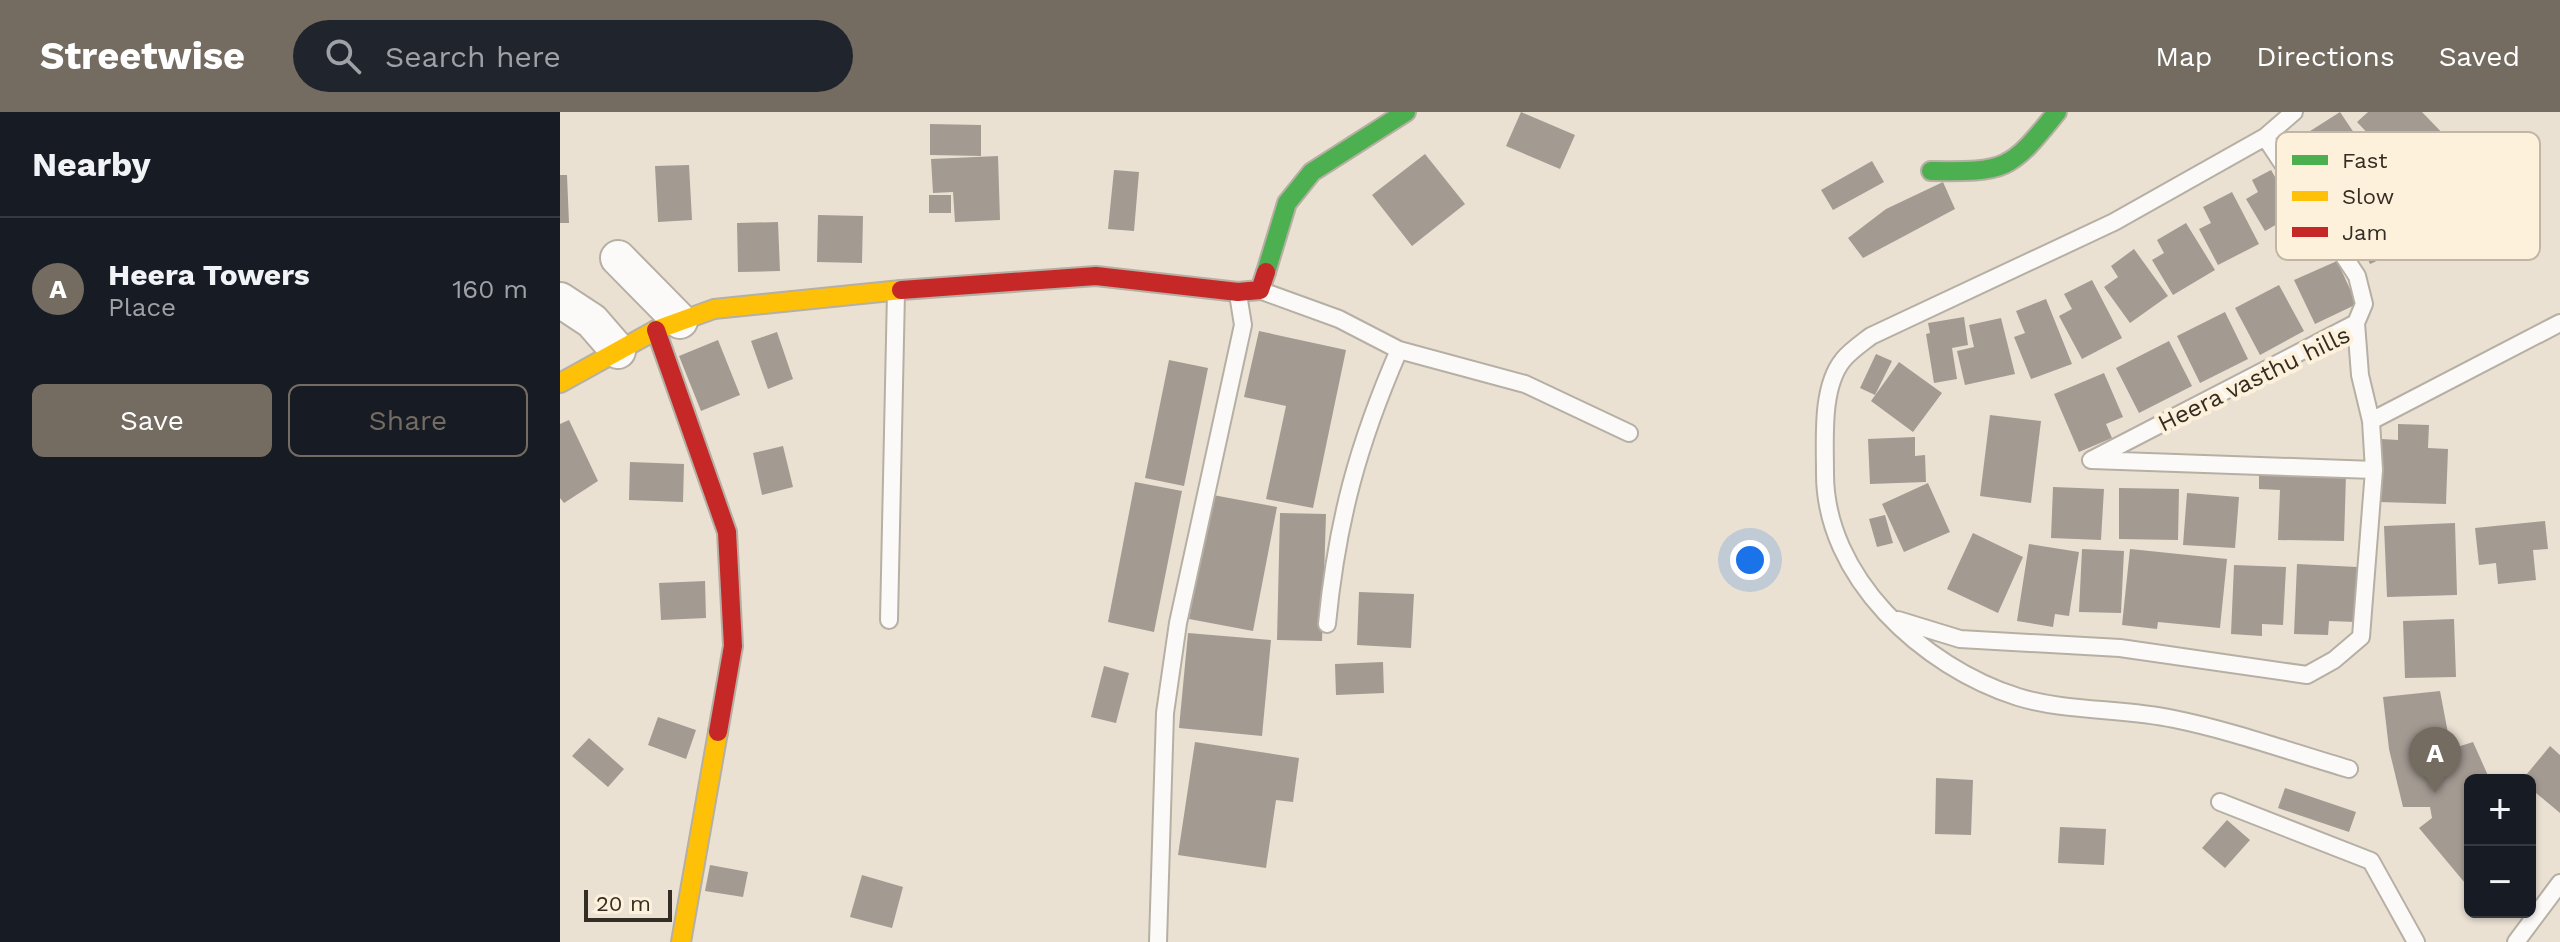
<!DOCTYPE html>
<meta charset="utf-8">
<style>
:root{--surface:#171b24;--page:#20242c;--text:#f1f3f6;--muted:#9ea1a6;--line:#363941;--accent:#746c61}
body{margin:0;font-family:"Work Sans",sans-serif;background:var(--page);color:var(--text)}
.controls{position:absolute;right:24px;bottom:24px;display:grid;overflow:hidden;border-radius:12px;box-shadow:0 2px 6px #0004}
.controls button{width:72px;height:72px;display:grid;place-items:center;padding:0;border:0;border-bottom:2px solid var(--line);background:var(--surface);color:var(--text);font:40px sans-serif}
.scale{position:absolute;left:24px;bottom:20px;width:88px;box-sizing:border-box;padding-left:8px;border:4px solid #342d23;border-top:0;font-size:22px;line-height:28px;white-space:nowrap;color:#342d23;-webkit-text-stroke:6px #fef1dc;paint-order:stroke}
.you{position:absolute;left:1190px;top:448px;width:28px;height:28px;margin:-20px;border:6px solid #fff;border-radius:50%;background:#1a73e8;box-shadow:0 0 0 12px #1a73e833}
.badge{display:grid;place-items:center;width:52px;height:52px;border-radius:50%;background:var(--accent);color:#fff;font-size:26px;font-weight:700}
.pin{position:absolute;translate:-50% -66px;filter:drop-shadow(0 2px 4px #0008)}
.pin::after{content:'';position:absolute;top:42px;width:28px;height:24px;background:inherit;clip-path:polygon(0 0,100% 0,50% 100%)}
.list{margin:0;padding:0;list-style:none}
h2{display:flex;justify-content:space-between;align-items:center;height:104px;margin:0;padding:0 32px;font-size:34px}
h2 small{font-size:26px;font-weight:400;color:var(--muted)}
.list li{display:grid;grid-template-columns:52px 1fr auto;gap:24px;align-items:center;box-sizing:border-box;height:144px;padding:0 32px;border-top:2px solid var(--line)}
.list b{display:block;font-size:30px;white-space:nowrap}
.list p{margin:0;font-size:26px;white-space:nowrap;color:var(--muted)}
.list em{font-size:26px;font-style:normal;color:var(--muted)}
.actions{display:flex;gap:16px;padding:24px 32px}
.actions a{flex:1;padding:18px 0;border:2px solid var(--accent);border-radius:12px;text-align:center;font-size:28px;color:var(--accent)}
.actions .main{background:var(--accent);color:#fff}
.icon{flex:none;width:44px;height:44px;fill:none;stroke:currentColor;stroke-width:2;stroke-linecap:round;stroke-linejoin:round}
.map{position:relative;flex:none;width:2000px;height:830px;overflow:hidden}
header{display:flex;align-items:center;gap:48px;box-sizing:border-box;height:112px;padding:0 40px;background:var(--accent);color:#fff}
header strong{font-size:38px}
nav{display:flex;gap:44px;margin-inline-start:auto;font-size:28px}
.search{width:560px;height:72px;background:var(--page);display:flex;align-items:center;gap:20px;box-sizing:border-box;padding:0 28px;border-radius:44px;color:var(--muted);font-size:30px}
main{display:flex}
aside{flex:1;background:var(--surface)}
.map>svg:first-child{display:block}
.building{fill:#a39a92}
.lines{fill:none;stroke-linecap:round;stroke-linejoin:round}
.lane-casing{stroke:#b6afa4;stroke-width:20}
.street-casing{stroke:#b6afa4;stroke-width:38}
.fast-casing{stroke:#b6afa4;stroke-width:22}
.slow-casing{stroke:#b6afa4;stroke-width:22}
.jam-casing{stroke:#b6afa4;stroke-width:22}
.lane{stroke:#fcfaf8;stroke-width:16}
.street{stroke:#fcfaf8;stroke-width:34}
.fast{stroke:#4caf50;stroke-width:18}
.slow{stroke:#ffc107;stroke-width:18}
.jam{stroke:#c62828;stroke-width:18}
.labels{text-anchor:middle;stroke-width:8;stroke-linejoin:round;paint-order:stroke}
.street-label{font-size:24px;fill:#342d23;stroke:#fef1dc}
.key{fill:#fef1dc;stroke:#c1b6a4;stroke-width:2}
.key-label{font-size:22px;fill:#342d23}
</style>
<header>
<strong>Streetwise</strong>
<div class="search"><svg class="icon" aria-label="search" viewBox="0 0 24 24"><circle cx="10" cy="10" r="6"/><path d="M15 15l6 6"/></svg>Search here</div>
<nav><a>Map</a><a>Directions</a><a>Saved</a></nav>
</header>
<main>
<aside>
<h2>Nearby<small></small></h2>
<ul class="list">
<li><span class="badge">A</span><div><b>Heera Towers</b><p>Place</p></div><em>160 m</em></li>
</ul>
<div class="actions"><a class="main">Save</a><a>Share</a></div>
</aside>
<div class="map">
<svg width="2000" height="830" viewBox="0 0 2000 830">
<rect width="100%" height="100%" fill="#eae1d3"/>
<path class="building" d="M961,0l54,23 -15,34 -54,-23z
M1780,0l39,58 -43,29 -40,-59z
M1808,0h54l29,30 -40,37 -54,-57z
M370,12l51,1v31l-51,-1z
M865,42l40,50 -53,42 -40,-51z
M438,44l2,64 -45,2 -2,-30 -20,1 -2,-34z
M1312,49l12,21 -51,28 -12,-20z
M129,53l3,55 -34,2 -3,-56z
M554,58l25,2 -5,59 -26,-2z
M1711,58l25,43 -31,18 -19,-32 12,-7 -6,-12z
M0,63h7l2,48h-9z
M1383,70l12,27 -92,49 -15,-20 38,-29z
M1846,73l24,52 -60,27 -24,-52z
M1672,80l27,52 -41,21 -19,-36 12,-6 -8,-16z
M369,83h22v18h-22z
M258,103l45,1 -1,47 -45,-1z
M218,110l2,49 -42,1 -1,-49z
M1626,111l29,47 -42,25 -21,-35 12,-7 -7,-13z
M1574,137l34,47 -38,27 -26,-36 14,-10 -7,-11z
M1777,149l20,43 -42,20 -21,-44z
M1532,168l30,58 -40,21 -23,-43 13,-7 -8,-15z
M1719,173l25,46 -44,24 -25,-47z
M1486,187l26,65 -41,15 -17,-42 11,-4 -9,-22z
M1665,200l23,47 -48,24 -23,-47z
M1404,205l4,28 -16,3 5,31 -23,4 -8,-49 4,-1 -2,-10z
M1441,206l14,56 -50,11 -8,-34 17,-4 -5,-22z
M699,219l87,19 -33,158 -47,-9 20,-93 -42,-9z
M217,220l16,47 -25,10 -17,-48z
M158,228l22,55 -39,16 -22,-55z
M1609,229l23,45 -53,27 -23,-45z
M1316,242l16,7 -17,34 -15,-7z
M609,248l39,8 -24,118 -39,-8z
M1339,250l43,31 -29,39 -42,-31z
M1544,261l19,44 -17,7 6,14 -33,14 -25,-58z
M1430,303l51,6 -10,82 -51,-7z
M9,308l29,61 -34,22 -4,-5v-74z
M1838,312l31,1 -1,23 20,1 -2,55 -67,-2 2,-63 17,1z
M1355,325v19l10,-1 1,27 -56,2 -2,-45z
M223,334l10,41 -31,8 -9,-42z
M70,350l54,2 -1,38 -54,-2z
M1699,361l87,2 -2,66 -66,-1 2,-50 -21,-1z
M575,370l47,9 -28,141 -46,-10z
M1368,371l22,49 -46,20 -22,-48z
M1493,375l51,2 -3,51 -50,-2z
M1559,376l60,1 -1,51 -59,-1z
M1627,381l52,4 -4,51 -52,-3z
M653,383l64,12 -24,124 -64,-12z
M720,401l46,1 -4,127 -45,-1z
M1325,403l8,28 -16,4 -8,-28z
M1985,409l3,28 -15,1 3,30 -38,4 -2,-21 -17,2 -4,-37z
M1895,411l2,72 -70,2 -3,-71z
M1413,421l50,24 -25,56 -51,-24z
M1469,432l50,8 -10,64 -14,-2 -2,13 -36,-6z
M1522,437l42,2 -3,62 -42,-1z
M1570,437l97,10 -7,69 -62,-6 -1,7 -35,-4z
M1737,452l60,3 -2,55 -26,-1 -1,14 -34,-1z
M1674,453l52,2 -3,58 -21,-1v12l-31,-2z
M145,469l1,37 -45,2 -2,-37z
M799,480l55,2 -3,54 -54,-3z
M1894,507l2,58 -51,1 -2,-57z
M628,521l83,7 -9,96 -83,-8z
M823,550l1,31 -48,2 -1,-31z
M544,554l25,7 -13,50 -25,-6z
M1880,579l11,58 22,-7 17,38h-20v109l-51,-61 13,-10 -2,-11h-27l-14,-58 -6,-52z
M98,605l38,13 -10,29 -38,-14z
M29,626l35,31 -16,18 -36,-31z
M635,630l104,16 -6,44 -17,-2 -10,68 -88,-13z
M1990,634l10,9v58l-30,-25v-8h-8z
M1376,666l37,2 -2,55 -36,-1z
M1725,676l71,24 -7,20 -71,-24z
M1667,708l23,20 -25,28 -23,-20z
M1500,715l46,2 -2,36 -46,-2z
M150,753l38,7 -5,25 -38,-6z
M302,763l41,12 -11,41 -42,-11z"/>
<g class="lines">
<defs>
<path id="lane" d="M1734,0l-29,25 -151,85 -243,114c-9,7 -21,15 -28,24 -22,27 -18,78 -18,112 -1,105 98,195 193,225 49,15 105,11 156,22 59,12 117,33 175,50
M1705,25l92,139 7,28 -8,19
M702,179l77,28 60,31 126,34 104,49
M1531,348l265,-137 4,52 11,46 189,-98
M1532,348l282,10
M329,508l7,-328
M1338,508l62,19 160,9 187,27 27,-15 27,-23 13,-167 -3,-49
M767,512c10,-103 31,-180 72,-274
M1660,690l151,59 45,81
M598,830l7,-229 13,-90 65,-298 -5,-31
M1956,830l44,-59"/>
<path id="street" d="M58,146l62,63
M0,188l32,21 26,30"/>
<path id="fast" d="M1371,59c75,1 79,0 126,-59
M706,160l21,-69 25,-31 94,-60"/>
<path id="slow" d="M0,271l96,-53 58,-21 187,-19
M121,830l37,-210"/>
<path id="jam" d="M341,178l195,-14 142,16 22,-2 6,-18
M96,218l71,202 6,114 -15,86"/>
</defs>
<use href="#lane" class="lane-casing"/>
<use href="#street" class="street-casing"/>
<use href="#fast" class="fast-casing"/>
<use href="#slow" class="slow-casing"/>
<use href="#jam" class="jam-casing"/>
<use href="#lane" class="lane"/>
<use href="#street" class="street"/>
<use href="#fast" class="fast"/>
<use href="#slow" class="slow"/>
<use href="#jam" class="jam"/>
</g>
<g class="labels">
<g class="street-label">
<text transform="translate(1694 267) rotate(-26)" y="8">Heera vasthu hills</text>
</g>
</g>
<rect x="1716" y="20" width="264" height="128" rx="12" class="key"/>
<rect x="1732" y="43" width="36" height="10" fill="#4caf50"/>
<rect x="1732" y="79" width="36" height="10" fill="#ffc107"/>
<rect x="1732" y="115" width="36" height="10" fill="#c62828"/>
<g class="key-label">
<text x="1782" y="56">Fast</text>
<text x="1782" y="92">Slow</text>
<text x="1782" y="128">Jam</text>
</g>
</svg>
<div class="controls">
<button>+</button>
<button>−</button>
</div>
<div class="scale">20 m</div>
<div class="you"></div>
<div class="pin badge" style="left:1875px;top:681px">A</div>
</div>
</main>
